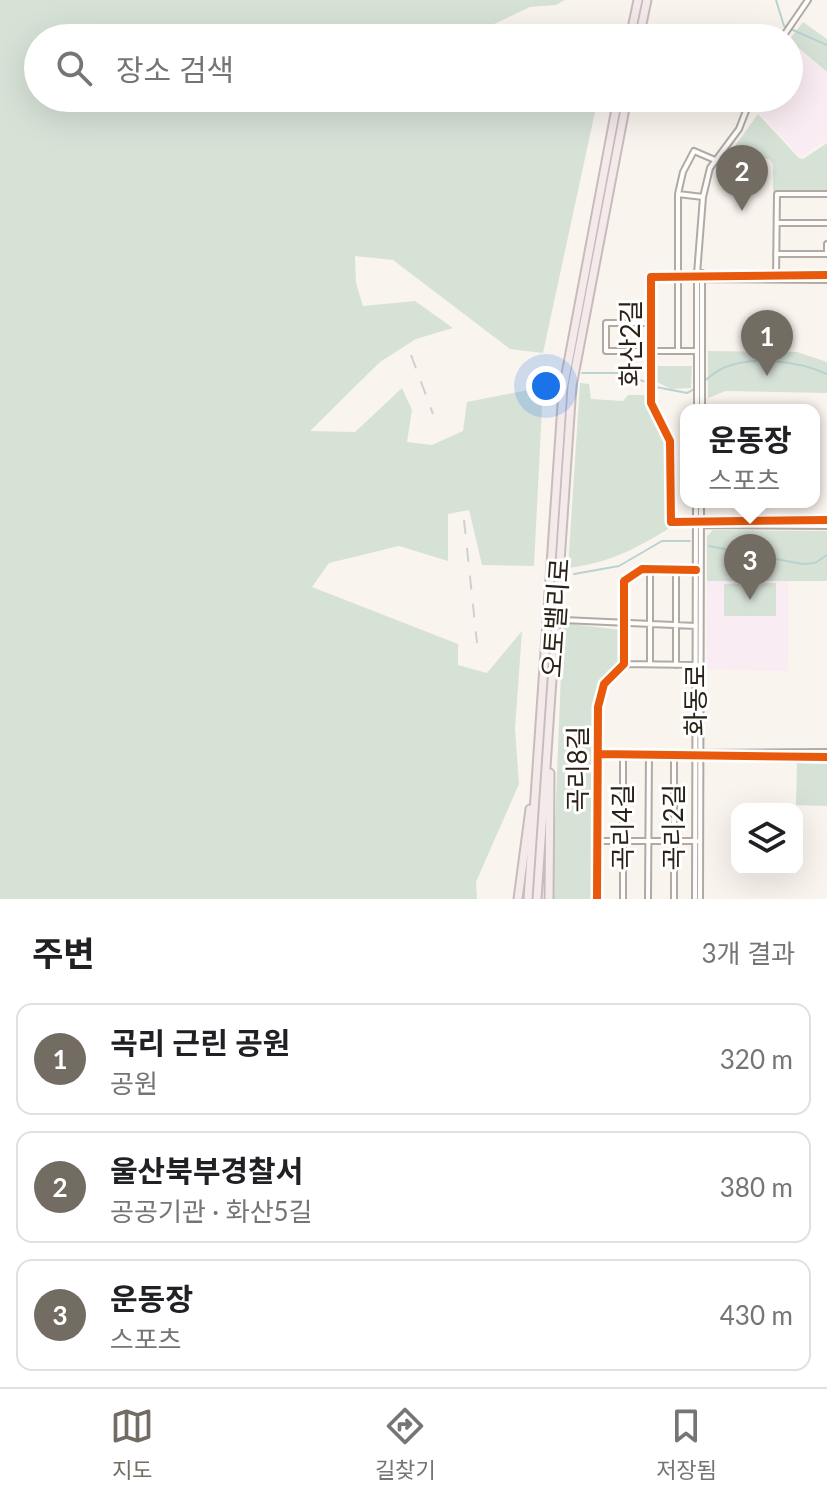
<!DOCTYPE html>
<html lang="ko">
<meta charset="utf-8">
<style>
:root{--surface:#fff;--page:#f2f2f2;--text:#202124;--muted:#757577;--line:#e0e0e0;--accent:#736c62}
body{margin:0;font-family:Lato,"Noto Sans KR",sans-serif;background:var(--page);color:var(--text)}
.controls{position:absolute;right:24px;bottom:24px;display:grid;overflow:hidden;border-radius:16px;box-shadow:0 8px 32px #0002}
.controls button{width:72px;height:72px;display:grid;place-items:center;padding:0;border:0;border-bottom:2px solid var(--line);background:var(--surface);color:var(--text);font:40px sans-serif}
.you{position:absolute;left:546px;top:386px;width:28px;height:28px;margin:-20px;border:6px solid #fff;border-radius:50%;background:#1a73e8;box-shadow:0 0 0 12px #1a73e833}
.badge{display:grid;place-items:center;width:52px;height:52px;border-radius:50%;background:var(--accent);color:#fff;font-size:26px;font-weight:700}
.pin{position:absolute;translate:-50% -66px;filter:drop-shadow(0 2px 4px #0008)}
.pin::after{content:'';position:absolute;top:42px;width:28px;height:24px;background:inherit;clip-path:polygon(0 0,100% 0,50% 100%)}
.popup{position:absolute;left:680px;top:404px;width:140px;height:104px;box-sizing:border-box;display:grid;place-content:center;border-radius:16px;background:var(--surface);filter:drop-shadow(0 2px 6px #0005);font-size:26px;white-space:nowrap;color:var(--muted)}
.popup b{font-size:30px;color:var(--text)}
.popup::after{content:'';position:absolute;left:50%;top:100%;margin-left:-16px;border:16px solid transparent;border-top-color:var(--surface)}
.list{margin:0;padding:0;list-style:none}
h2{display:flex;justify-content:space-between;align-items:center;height:104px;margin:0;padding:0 32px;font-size:34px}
h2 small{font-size:26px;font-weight:400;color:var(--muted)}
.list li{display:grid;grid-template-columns:52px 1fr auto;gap:24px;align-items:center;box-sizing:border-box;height:112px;margin:0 16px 16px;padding:0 16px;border:2px solid var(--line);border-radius:16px}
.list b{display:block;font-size:30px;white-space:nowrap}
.list p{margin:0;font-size:26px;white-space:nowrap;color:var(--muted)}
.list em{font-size:26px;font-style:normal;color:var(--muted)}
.icon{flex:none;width:44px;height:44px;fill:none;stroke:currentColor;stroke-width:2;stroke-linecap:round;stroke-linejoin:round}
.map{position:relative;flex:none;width:827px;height:899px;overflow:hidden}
.search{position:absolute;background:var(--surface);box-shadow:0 8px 32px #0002;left:24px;right:24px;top:24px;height:88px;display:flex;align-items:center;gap:20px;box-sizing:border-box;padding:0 28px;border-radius:44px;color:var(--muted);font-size:30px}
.sheet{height:488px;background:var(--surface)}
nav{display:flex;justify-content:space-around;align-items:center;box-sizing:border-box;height:112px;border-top:2px solid var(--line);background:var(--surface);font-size:22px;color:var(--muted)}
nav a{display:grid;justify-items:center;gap:4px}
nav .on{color:var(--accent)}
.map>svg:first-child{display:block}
.education{fill:#f9ecf2}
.green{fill:#d7e2d7}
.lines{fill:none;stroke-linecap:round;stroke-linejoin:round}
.stream{stroke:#b9d2d2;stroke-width:2}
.minor-casing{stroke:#b0aaa2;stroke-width:8}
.highway-casing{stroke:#c8bcba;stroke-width:11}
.minor{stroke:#fefdfc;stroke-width:4}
.highway{stroke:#f4eaeb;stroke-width:7}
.rail{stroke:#d2d0cf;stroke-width:2;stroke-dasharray:14 14;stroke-linecap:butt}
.cycleway-casing{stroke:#fff;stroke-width:13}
.cycleway{stroke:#e8590c;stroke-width:8}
.labels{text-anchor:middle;stroke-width:6;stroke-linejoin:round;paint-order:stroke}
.street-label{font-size:26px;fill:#2b2217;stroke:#fff}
</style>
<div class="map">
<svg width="827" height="899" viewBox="0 0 827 899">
<rect width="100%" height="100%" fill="#faf4ee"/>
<path class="education" d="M789,41l38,32v67l-27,17 -45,-50 1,-9h33z
M707,581h81v90l-81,-2z"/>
<path class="green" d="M0,0h565l-9,5 -26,2 -42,20 4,11h-454v60h560l-55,255 -33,-4 -117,-89 -38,-4 1,27 7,23 52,-5 38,27 -37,11 -36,23 -70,69 45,1 47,-44 10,22 -5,32 25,3 31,-14 4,-29 76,-15 -9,179 -52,-1 -13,-55 -21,4v47l-49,-15 -70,17 -17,24 146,57v21l29,8 35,-42 -7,98 4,55 -43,98 1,17h-477z
M803,22l24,17v33l-38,-32z
M758,114l41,44 4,1 24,-16v48h-54v-27l-4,-5 -42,-2z
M708,351l89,1 30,10v31l-101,-2 -18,7z
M654,366h38l-1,22 -20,1 -16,-8z
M580,383l9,1 2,15 32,2 5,-6h17l4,16 17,31 2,87c-34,21 -60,34 -100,39z
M713,530l114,1v50h-120v-45z
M776,583v33h-52v-32z
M563,623l58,7 1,31 -20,19 -7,19 -1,200h-42z
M797,763l30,1v42l-31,-1z"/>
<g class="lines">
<path class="stream" d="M776,0l8,26 43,19
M582,373h36l28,9
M656,387l31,6c13,-6 23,-19 36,-25 30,-13 75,-7 104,6
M709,546l93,18 13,-1 12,-8
M574,574l45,-8 43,-25h28"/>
<defs>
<path id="minor" d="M782,38l26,-38
M678,194l25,3
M777,223h50
M776,254h51
M827,254v-10
M827,275l-176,2v126l19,38 1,81 156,-2
M703,279l124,1
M776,279l1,-85h50
M651,323h-45v28h91
M678,351v-157l5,-22 11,-21 21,9
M697,410v-136l6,-77 7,-29 29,-39 12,-31
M702,410v-137
M702,525l125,1
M650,569v95
M563,620l133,6
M624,664l74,1
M676,665v-94
M698,753l129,-1
M598,754l229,3
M598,841h99
M597,899l1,-192 6,-23 20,-20v-83l18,-12 54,1
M623,899v-145
M648,899l1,-145
M674,899v-145
M695,899l1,-397
M700,899l1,-397"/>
<path id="highway" d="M630,38l8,-38
M639,38l8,-38
M518,899l12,-90
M528,899l35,-509 55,-292
M537,899l35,-513 55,-288
M549,899l1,-126"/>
</defs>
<use href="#minor" class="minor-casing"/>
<use href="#highway" class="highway-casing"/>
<use href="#minor" class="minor"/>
<use href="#highway" class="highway"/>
<path class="rail" d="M411,355l22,59
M464,520l13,123"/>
<defs>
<path id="cycleway" d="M827,275l-176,2v126l19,38 1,81 156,-2
M598,754l229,3
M597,899l1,-192 6,-23 20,-20v-83l18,-12 54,1"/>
</defs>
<use href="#cycleway" class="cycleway-casing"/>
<use href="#cycleway" class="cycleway"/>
</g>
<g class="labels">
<g class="street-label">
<text transform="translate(631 343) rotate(-90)" y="9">화산2길</text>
<text transform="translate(556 618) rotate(-86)" y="9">오토밸리로</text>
<text transform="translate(696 700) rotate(-90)" y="9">화동로</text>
<text transform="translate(578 769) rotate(-90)" y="9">곡리8길</text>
<text transform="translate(623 827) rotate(-90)" y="9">곡리4길</text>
<text transform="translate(674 827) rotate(-90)" y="9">곡리2길</text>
</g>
</g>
</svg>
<div class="controls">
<button><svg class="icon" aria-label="layers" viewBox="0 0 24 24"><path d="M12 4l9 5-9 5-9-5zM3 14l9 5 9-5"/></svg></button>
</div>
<div class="you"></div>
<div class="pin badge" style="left:767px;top:376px">1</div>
<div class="pin badge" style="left:742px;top:211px">2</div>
<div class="pin badge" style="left:750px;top:600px">3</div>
<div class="popup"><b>운동장</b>스포츠</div>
<div class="search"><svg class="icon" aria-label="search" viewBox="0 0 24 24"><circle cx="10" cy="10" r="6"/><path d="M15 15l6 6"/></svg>장소 검색</div>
</div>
<section class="sheet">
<h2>주변<small>3개 결과</small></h2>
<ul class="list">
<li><span class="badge">1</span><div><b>곡리 근린 공원</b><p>공원</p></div><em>320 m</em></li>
<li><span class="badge">2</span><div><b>울산북부경찰서</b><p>공공기관 · 화산5길</p></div><em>380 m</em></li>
<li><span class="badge">3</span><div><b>운동장</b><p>스포츠</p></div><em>430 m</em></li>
</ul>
</section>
<nav>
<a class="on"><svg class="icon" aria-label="map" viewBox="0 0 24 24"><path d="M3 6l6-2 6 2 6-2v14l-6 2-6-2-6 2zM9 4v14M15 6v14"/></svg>지도</a>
<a><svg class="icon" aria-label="directions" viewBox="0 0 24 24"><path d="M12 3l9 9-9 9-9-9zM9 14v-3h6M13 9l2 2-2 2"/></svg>길찾기</a>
<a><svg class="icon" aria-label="saved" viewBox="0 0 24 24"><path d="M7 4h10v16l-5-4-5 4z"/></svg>저장됨</a>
</nav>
